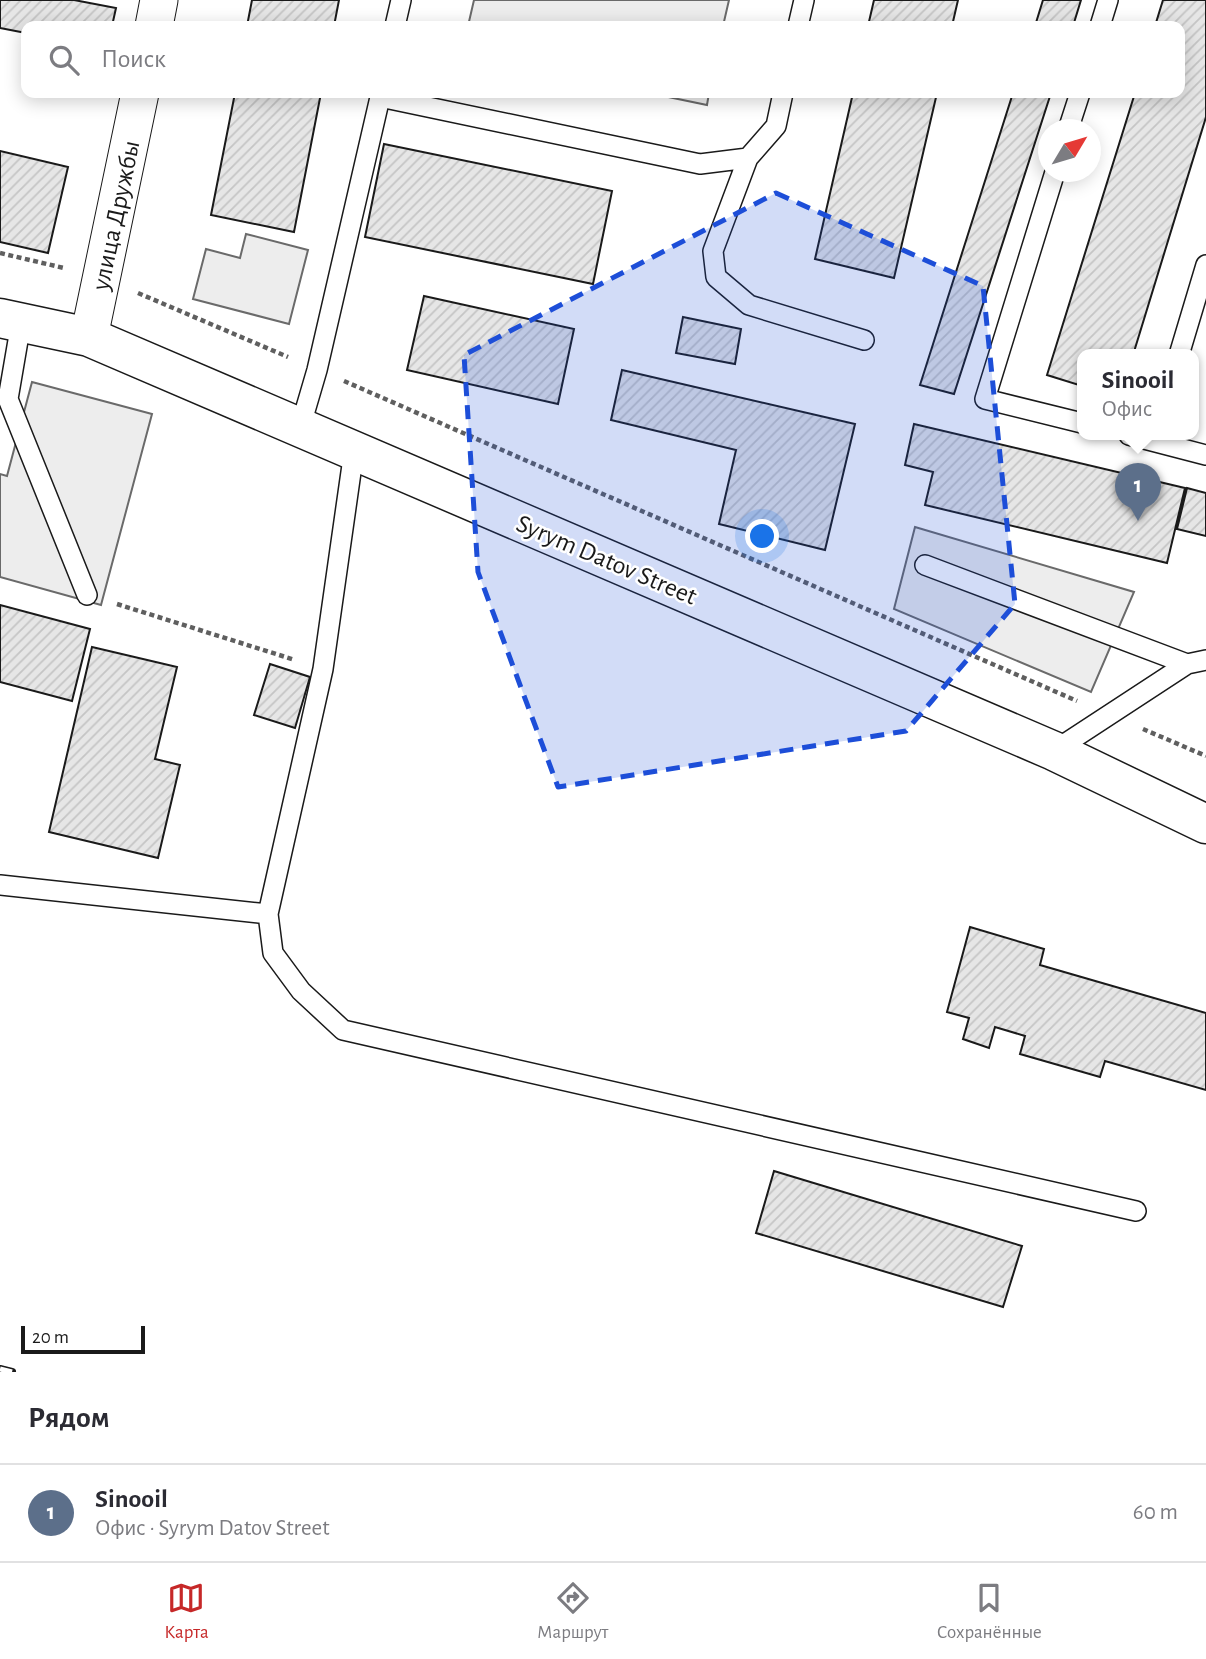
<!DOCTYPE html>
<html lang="ru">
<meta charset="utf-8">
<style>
:root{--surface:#fff;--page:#f2f2f3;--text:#2b2b33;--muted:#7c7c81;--line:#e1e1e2;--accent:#c62828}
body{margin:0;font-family:"Alegreya Sans",sans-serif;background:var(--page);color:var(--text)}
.compass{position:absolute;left:1038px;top:119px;width:63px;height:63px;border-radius:50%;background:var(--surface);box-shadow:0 4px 18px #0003;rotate:52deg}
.scale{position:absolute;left:21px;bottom:18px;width:124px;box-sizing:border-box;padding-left:7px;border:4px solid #1a1a1a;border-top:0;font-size:19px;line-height:24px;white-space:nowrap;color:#1a1a1a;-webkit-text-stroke:5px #fff;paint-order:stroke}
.you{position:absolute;left:763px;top:537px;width:24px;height:24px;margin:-18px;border:5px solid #fff;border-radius:50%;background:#1a73e8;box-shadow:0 0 0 10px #1a73e833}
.badge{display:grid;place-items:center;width:46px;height:46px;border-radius:50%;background:var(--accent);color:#fff;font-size:23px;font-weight:700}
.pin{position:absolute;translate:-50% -58px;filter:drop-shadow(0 2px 4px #0008)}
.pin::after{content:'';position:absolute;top:37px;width:24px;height:21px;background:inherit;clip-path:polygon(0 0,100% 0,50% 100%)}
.popup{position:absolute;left:1077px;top:349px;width:122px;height:91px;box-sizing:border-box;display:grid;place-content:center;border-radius:14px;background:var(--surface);filter:drop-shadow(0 2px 5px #0005);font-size:23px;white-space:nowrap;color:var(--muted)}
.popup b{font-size:26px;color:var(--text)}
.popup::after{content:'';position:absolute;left:50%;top:100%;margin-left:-14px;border:14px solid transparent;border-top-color:var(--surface)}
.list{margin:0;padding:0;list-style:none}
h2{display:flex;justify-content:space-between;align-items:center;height:91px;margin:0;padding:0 28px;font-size:30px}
h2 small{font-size:23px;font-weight:400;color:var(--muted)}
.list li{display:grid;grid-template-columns:46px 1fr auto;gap:21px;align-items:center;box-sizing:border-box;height:98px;padding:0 28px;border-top:2px solid var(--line)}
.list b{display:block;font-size:26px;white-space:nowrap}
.list p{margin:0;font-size:23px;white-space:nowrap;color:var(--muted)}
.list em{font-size:23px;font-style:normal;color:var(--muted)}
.icon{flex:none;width:38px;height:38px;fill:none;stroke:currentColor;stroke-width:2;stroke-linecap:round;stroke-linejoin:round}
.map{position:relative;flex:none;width:1206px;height:1372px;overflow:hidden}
.search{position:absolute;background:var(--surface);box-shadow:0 4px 18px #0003;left:21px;right:21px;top:21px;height:77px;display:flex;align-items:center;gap:18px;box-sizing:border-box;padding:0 24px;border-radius:14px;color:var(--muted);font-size:26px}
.sheet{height:189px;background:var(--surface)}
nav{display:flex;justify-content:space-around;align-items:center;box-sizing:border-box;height:98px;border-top:2px solid var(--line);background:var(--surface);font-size:19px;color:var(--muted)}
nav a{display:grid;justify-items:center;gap:4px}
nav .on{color:var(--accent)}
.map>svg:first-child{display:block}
.built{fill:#ededed;stroke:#6a6a6a;stroke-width:2}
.building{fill:url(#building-hatch);stroke:#1a1a1a;stroke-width:2}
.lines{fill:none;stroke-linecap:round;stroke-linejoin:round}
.service-casing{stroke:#1a1a1a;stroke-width:22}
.minor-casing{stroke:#1a1a1a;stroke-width:39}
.secondary-casing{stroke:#1a1a1a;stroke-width:41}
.path{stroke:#5f5f5f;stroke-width:4.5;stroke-dasharray:5 3.5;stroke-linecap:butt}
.service{stroke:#fff;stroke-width:19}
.minor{stroke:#fff;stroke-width:37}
.secondary{stroke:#fff;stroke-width:38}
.rail-casing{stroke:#1a1a1a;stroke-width:8}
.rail{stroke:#fff;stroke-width:5;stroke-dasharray:16;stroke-linecap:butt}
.marked{fill:#1d4ed8;fill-opacity:0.2;stroke:#1d4ed8;stroke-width:5;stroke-dasharray:14 9;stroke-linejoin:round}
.labels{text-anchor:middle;stroke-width:5;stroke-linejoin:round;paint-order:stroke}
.street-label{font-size:26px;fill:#1a1a1a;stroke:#fff}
</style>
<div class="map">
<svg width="1206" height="1372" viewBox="0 0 1206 1372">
<defs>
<pattern id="building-hatch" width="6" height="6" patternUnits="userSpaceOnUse" patternTransform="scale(1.75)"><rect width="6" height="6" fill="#e6e6e6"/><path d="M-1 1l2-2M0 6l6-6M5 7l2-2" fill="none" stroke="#c5c5c5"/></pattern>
</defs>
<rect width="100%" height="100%" fill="#fff"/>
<path class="built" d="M474,0h255l-6,26h-255z
M649,93h60l-2,12z
M246,234l62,16 -19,74 -96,-25 13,-50 34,9z
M32,382l120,32 -51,191 -101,-28v-103l7,2z
M915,527l219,65 -43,100 -197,-83z"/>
<path class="building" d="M0,0h74l42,8 -4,18h-86v7l-26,-5z
M252,0h87l-5,26h-87z
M874,0h84l-6,26h-84z
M1043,0h38l-8,26h-38z
M1163,0h43v117l-73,238h-51v31l-35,-11 88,-282h45v-67h-25z
M235,93h86l-27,139 -83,-17z
M853,93h84l-43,185 -79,-19z
M1013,93h38l-97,301 -34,-9z
M384,144l228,47 -19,93 -228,-47z
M0,151l68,16 -20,86 -48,-11z
M424,296l150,33 -16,75 -151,-34z
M683,317l58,12 -6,35 -59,-11z
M622,370l233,54 -30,126 -106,-26 17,-74 -125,-30z
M914,424l271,64 -18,75 -242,-58 8,-33 -28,-7z
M1187,488l19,5v43l-29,-7z
M0,605l90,24 -18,72 -72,-19z
M92,647l85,20 -22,92 25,6 -22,93 -109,-26z
M270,664l40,13 -15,51 -41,-13z
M970,927l74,22 -4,16 166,48v77l-101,-29 -5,16 -80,-23 5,-18 -30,-9 -6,21 -26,-9 6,-21 -22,-6z
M774,1171l248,75 -19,61 -247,-74z"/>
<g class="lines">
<defs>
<path id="service" d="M395,26l6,-26
M798,26l6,-26
M1100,26l8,-26
M380,97l320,67 48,-6 28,-32 7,-33
M1068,130l12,-37
M748,158l-35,93 3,26 33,28 115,35
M1055,172l-70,227 97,24
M21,323l-13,76 79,196
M1179,355l27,-90
M300,428l17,-58 64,-277
M1129,435l77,20
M354,451l-31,218 -55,245 5,39 28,38 42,39 793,181
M925,565l262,99
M1054,751l133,-87 19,-4
M0,885l268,29"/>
<path id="minor" d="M154,26l5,-26
M89,337l51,-244"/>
<path id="secondary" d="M0,318l89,19 965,414 152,73"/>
</defs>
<use href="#service" class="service-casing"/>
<use href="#minor" class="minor-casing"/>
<use href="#secondary" class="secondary-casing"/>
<path class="path" d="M0,253l64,15
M138,293l150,64
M344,381l733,320
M117,604l178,56
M1143,729l63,27"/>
<use href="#service" class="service"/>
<use href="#minor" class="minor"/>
<use href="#secondary" class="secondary"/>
<defs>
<path id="rail" d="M0,1369l12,3"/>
</defs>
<use href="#rail" class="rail-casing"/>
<use href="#rail" class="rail"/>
</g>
<path class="marked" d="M776,193l207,93 32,318 -109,127 -348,56 -80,-215 -14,-217z"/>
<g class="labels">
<g class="street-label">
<text transform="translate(115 215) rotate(-78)" y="9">улица Дружбы</text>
<text transform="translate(607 559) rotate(23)" y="9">Syrym Datov Street</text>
</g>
</g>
</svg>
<svg class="compass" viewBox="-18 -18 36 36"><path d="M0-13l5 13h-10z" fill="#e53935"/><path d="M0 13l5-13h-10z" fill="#7c7c81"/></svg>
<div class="scale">20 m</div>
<div class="you"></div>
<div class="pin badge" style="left:1138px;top:521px;background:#5c6f8a">1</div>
<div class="popup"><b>Sinooil</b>Офис</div>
<div class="search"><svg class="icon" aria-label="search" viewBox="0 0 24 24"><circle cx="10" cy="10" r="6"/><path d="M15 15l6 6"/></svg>Поиск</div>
</div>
<section class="sheet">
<h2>Рядом<small></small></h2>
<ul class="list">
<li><span class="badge" style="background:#5c6f8a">1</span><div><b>Sinooil</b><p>Офис · Syrym Datov Street</p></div><em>60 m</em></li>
</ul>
</section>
<nav>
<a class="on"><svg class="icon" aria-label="map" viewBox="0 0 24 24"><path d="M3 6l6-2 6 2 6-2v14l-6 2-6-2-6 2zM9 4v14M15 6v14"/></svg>Карта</a>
<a><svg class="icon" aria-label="directions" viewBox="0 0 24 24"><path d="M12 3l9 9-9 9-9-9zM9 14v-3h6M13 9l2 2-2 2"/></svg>Маршрут</a>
<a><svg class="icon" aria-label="saved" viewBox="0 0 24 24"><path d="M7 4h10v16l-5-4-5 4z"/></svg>Сохранённые</a>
</nav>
